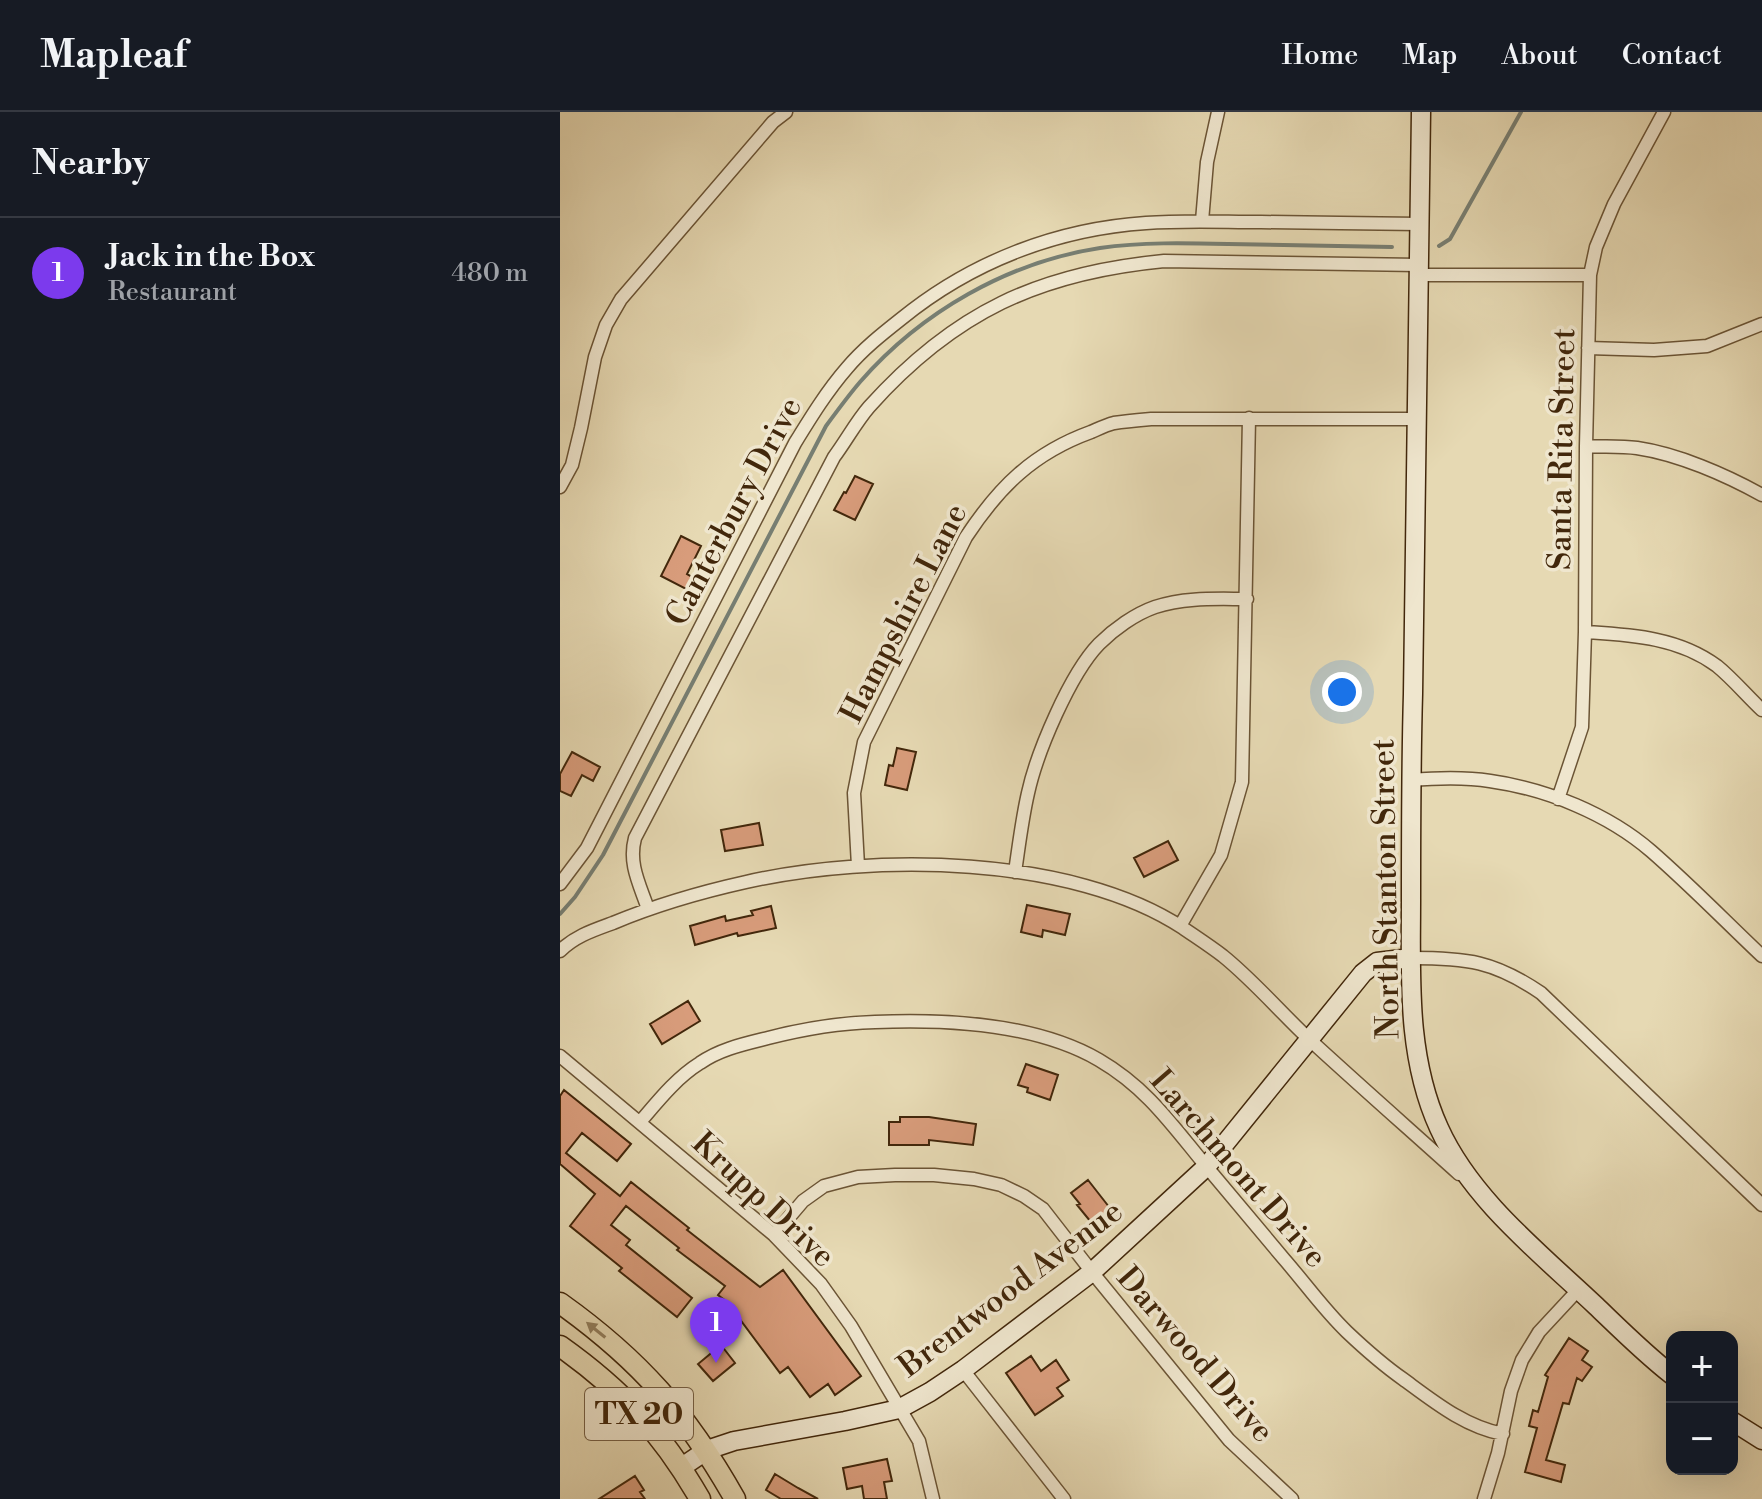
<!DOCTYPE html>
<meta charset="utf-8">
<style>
:root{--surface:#171b24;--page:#20242c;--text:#f1f3f6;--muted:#9ea1a6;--line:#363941;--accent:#7c3aed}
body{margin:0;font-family:"Libre Bodoni",serif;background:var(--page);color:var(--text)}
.controls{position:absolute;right:24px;bottom:24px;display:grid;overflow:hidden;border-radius:16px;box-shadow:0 8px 32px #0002}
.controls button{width:72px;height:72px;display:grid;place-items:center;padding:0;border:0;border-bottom:2px solid var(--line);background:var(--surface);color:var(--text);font:40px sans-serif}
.you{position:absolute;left:782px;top:580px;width:28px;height:28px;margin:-20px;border:6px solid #fff;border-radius:50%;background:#1a73e8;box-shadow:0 0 0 12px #1a73e833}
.badge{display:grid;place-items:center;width:52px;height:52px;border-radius:50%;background:var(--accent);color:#fff;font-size:26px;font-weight:700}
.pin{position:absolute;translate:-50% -66px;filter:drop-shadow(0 2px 4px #0008)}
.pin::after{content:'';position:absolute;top:42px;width:28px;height:24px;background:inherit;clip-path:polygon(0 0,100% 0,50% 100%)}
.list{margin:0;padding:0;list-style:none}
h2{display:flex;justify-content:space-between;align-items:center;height:104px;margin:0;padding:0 32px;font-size:34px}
h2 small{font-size:26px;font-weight:400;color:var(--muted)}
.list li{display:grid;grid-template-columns:52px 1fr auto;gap:24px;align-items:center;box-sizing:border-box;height:112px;padding:0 32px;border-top:2px solid var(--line)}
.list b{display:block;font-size:30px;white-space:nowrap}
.list p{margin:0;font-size:26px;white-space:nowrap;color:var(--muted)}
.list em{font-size:26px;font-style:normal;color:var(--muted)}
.map{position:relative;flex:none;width:1202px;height:1387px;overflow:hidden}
header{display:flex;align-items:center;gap:48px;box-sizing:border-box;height:112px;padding:0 40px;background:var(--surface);border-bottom:2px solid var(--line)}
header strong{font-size:38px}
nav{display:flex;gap:44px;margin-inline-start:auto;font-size:28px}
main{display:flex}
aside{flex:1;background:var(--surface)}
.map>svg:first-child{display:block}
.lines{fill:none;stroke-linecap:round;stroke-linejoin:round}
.stream{stroke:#777e72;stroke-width:4}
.building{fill:#d89c7b;stroke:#42270b;stroke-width:2}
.street-casing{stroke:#6b5435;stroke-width:15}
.secondary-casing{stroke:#42270b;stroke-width:21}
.primary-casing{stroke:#42270b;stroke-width:23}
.street{stroke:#efe6ce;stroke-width:12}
.secondary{stroke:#efe6ce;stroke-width:18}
.primary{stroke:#e6d9b3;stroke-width:20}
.oneway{fill:#94805f}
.labels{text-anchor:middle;stroke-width:7;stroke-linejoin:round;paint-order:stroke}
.shield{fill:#efe6ce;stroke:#766046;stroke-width:2}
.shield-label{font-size:30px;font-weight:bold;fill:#42270b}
.street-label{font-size:32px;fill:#42270b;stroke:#efe6ce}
</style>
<header>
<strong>Mapleaf</strong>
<nav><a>Home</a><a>Map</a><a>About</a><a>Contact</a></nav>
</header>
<main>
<aside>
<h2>Nearby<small></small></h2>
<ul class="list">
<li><span class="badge">1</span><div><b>Jack in the Box</b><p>Restaurant</p></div><em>480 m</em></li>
</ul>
</aside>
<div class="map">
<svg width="1202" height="1387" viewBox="0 0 1202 1387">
<rect width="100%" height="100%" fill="#e6d9b3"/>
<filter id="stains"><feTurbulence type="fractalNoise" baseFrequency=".0025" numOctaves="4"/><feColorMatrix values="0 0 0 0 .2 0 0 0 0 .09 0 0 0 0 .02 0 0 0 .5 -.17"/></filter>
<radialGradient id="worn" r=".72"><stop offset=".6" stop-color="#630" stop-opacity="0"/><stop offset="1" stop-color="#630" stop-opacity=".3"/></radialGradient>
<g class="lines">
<path class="stream" d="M879,134l11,-7 71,-127
M0,802l15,-17 28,-42 223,-429c11,-15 22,-30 34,-44 61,-70 148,-120 240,-134 42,-6 85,-5 128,-4 55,1 110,2 164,3"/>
</g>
<path class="building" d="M295,364l18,8 -18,36 -21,-10 10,-18 2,1z
M121,424l20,10 -14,28 5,3 -6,12 -25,-13z
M337,636l19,4 -9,38 -22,-5 4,-20 4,1z
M12,640l28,15 -7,14 -11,-6 -11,21 -11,-5v-17z
M199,711l4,22 -38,6 -4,-21z
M608,729l10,19 -34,17 -10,-19z
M467,793l43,9 -5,21 -22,-5 -1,7 -21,-5z
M211,794l5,22 -38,8 -1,-3 -42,12 -5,-19 35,-10 1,5 27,-6 -2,-4z
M128,889l12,20 -38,23 -12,-20z
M466,952l32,11 -8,25 -23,-8 1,-4 -10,-3z
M4,978l67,54 -14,17 -35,-28 -16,20 54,43 11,-14 58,46 -2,2 73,57 23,-17 78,106 -26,19 -7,-11 -18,13 -22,-30 -8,6 -53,-71 -9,-7 7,-9 -48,-36 2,-2 -53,-42 -15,19 19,15 -4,5 66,53 -15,19 -58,-46 3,-3 -52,-42 25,-32 -35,-30v-68z
M340,1005h29l47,7 -3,21 -44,-5v5h-40v-23h11z
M528,1068l25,32 -18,15 -18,-22 3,-1 -9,-11z
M1009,1226l19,13 -6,9 10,7 -10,14 -5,-3 -8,26 -6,-1 -17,57 19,5 -4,17 -36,-10 12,-44 -8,-2 4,-16 5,2 10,-35 -3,-2z
M161,1233l14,18 -22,18 -15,-17z
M471,1244l10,15 15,-11 13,20 -12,8 6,8 -28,19 -29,-42z
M327,1347l5,22 -8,1 3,17h-23l-2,-13 -15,3 -4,-21z
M215,1362l23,14 20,11h-37l-15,-9z
M75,1364l9,14 -4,2 5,7h-46z"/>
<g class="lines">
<defs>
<path id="street" d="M642,109l5,-59 11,-50
M859,163h171
M1028,236l66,2 53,-4 55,-22
M1026,334c16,1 34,0 51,2 41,6 89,27 125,47
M0,375l12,-22 9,-37 14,-71 11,-32 15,-26 152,-177 13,-10
M1025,520c46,3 93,5 132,34 16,13 30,30 45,44
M851,668c25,-2 54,-3 79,1 57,8 118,33 161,70 38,33 74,70 111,105
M998,687l24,-72 3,-95 1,-186 4,-171 6,-28 18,-43 50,-92
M298,754l-4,-73 10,-51 102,-205c33,-50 67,-84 125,-105 7,-3 15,-7 23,-9 12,-2 25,-3 37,-4h267
M455,760c4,-27 7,-53 13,-79 9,-41 42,-119 71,-149 15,-15 36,-30 56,-37 30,-10 61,-8 92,-8
M0,772l27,-36 208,-405c16,-26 32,-52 52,-75 16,-19 35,-34 54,-49 70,-57 155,-90 245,-96 38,-3 77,-1 115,-1 53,1 106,1 159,2
M88,797c-8,-24 -20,-45 -13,-71l199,-381c12,-16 22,-35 35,-50 85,-95 170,-134 295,-146l255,4
M620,814l41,-71 21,-73 7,-364
M0,839c15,-15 34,-21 53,-28 43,-18 88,-31 133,-41 127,-29 326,-27 437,46 13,9 27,18 40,28 31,25 58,57 87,84 49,45 99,89 149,134
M851,846c56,0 83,3 130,35l221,212
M0,944l214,179 47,49 30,42 68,115 14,58
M80,1010c18,-21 36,-44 60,-59 20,-14 44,-19 68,-25 35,-9 70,-15 107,-16 72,-3 160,1 224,38 48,28 73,65 107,106 26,31 52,62 78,93 21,24 40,51 63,73 18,17 36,33 56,47 30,22 62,48 100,55
M214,1123l29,-34 21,-15 34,-9 37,-2h39l40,4 27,6 23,11 19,13 49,63 137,168 63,59
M403,1258l101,129
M924,1387l14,-46 13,-62 11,-31 17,-28 39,-42"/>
<path id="secondary" d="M861,0c-2,194 -5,388 -8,582 -2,68 -2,137 -2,205 0,77 -5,157 28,229 32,71 101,125 157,178 25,24 49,48 76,69
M1172,1309l30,19
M122,1355l25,-17 27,-9 111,-20 54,-12 31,-17 33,-22 129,-98 114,-105 157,-194 14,-11 34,-4"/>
<path id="primary" d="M0,1191c80,57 127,111 175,196
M0,1234c62,44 102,87 140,153"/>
</defs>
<use href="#street" class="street-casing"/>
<use href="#secondary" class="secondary-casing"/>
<use href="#primary" class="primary-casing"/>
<use href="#street" class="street"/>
<use href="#secondary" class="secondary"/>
<use href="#primary" class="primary"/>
</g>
<defs><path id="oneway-solid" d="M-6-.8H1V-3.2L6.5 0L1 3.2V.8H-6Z" transform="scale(2)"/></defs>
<use class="oneway" href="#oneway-solid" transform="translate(36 1218) rotate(-141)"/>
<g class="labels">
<rect class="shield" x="25" y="1276" width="108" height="52" rx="6"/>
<g class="shield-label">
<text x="79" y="1312">TX 20</text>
</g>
<g class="street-label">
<text transform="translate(1001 337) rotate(-89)" y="11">Santa Rita Street</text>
<text transform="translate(173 399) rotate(-62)" y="11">Canterbury Drive</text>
<text transform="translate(343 501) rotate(-63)" y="11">Hampshire Lane</text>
<text transform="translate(825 777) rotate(-91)" y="11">North Stanton Street</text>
<text transform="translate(679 1056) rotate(49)" y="11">Larchmont Drive</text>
<text transform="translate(204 1087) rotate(43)" y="11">Krupp Drive</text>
<text transform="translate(450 1176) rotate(-37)" y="11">Brentwood Avenue</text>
<text transform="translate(636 1242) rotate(49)" y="11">Darwood Drive</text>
</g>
</g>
<rect width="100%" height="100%" filter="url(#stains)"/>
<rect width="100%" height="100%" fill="url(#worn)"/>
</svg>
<div class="controls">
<button>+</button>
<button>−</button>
</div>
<div class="you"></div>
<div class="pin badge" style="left:156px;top:1251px">1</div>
</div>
</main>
